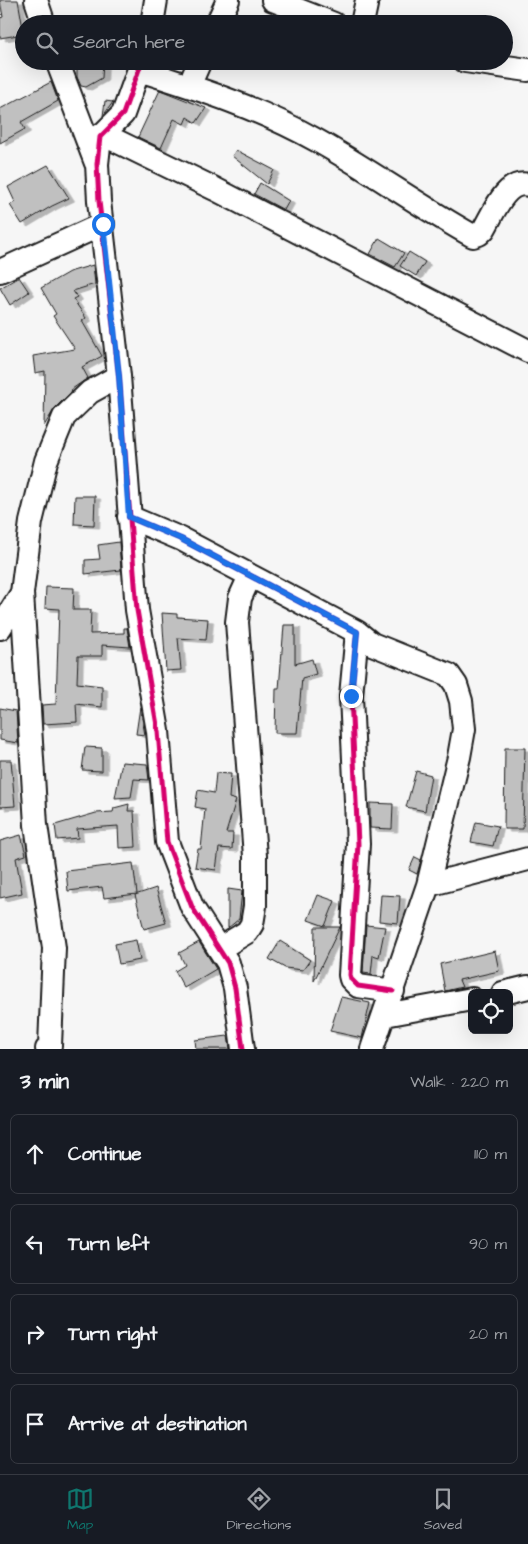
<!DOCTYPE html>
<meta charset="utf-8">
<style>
:root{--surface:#171b24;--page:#20242c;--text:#f1f3f6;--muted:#9ea1a6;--line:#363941;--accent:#0f766e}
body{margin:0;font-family:"Architects Daughter",sans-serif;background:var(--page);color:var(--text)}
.controls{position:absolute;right:15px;bottom:15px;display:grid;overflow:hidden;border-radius:8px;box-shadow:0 5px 20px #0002}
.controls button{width:45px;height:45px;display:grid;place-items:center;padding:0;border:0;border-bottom:1px solid var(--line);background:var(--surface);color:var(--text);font:25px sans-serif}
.stop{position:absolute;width:15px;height:15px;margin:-11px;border:4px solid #1a73e8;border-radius:50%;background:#fff}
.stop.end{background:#1a73e8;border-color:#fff;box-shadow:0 1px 5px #0008}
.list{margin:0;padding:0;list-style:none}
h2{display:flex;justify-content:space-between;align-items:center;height:65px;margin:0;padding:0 20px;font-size:21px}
h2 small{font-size:16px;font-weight:400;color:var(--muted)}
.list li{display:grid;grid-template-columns:32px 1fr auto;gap:15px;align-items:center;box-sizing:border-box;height:80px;margin:0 10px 10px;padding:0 10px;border:1px solid var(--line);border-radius:8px}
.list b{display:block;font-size:19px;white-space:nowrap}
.list em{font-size:16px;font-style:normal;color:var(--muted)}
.icon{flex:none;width:28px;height:28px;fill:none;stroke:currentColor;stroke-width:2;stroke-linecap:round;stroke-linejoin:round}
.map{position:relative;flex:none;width:528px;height:1049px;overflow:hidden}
.search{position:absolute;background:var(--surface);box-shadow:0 5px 20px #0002;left:15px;right:15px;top:15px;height:55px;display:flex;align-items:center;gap:12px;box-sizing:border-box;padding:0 18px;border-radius:28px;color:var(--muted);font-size:19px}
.sheet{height:425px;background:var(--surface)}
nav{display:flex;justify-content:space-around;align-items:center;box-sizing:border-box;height:70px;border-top:1px solid var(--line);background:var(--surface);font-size:14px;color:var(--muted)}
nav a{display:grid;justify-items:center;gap:2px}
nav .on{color:var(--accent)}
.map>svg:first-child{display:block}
.building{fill:#c0c0c0;stroke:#1c1c1c;filter:url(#shadow)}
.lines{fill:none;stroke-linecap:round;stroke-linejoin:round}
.street-casing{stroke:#1c1c1c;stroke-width:26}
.street{stroke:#fff;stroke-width:22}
.cycleway-casing{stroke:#fff;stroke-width:8}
.cycleway{stroke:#d6006c;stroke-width:5}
.route{stroke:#1a73e8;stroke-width:6}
</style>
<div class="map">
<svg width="528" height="1049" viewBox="0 0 528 1049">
<defs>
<filter id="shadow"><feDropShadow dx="5.5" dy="3" stdDeviation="0" flood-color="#0004"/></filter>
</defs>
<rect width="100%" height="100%" fill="#f6f6f6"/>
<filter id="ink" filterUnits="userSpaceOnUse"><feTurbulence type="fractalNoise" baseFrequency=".02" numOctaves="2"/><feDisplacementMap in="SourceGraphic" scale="10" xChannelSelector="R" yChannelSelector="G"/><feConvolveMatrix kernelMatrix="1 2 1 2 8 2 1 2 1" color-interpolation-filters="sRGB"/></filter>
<g filter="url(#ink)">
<path class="building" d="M0,0h18l6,34 -24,4v-20l3,-1z
M77,61h26l-1,17 -16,9 -5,-1 -4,-9z
M51,82l7,19 -37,21 4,7 -25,14v-34z
M160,90l46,18 -10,15 -9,-6 -3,7 -10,-5 -13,29 -23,-11z
M105,101l8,1 -10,14z
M236,150l38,20 -7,14 -35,-28z
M48,165l21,33 -17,8 -30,18 -12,-19 5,-3 -7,-15z
M260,183l29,18 -5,9 -30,-16z
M379,238l25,15 -9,14 -25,-13z
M409,252l16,10 -9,14 -16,-10z
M93,265l2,19 -22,7 4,6 -4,2 13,19 -4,3 20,35 -20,11 6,11 -16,11 -1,3 -16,16 -11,18 1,-55 -10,2 -2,-17 42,-7 -22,-33 3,-2 -15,-26 28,-16z
M19,277l10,15 -19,13 -10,-17z
M75,496h20l-1,29 -20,-1z
M119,542l2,28 -36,4v-14l15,-1 -2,-14z
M46,587l28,1 -1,22h18l-1,24 34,-1v-5h3l3,19 -28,-2v11h-24l-1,27 25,3v21l-26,-3 1,18 -34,2 -1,-19 14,-1 3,-95 -14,-1z
M162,613l15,1v3l31,2 -2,21 -28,-2 3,32 -15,1z
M284,625h11v39l17,-5 4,15 -14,4 -5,55h-22l1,-44h3z
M140,707l5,28 -9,-1z
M0,708l16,3 2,32 -18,-3z
M85,747l17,1v23l-20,-1z
M505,748h20l-2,81h-19z
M0,760h11l4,46 -15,1z
M122,762l25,2 2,16 -15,-1 -3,18 -16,1z
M416,771l15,4 -6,36 -19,-4z
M216,773l15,1 -2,24 7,2 -10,33h7l-1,16 -13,-1 -3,22 -21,-3 3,-18h3l4,-40 -10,-2 3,-17 16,3z
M370,803l23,1 -1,25 -22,-1z
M129,804l-1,7h6l2,36 -17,1 -1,-22 -41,3 1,9 -21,2 -2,-15 41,-12 17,-1 1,-4z
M476,822l22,4 -5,20 -22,-4z
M21,835l5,20 -10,3 6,35 -22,5v-57z
M415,857l6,3 -4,14 -8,-4z
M133,863l4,31 -33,4 -2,-11 -34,4 -2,-20z
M156,888l10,35 -22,6 -9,-34z
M228,889l14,2 -3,28 -11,9z
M318,895l17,6 -10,25 -17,-6z
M381,895l19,1 -2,27 -19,-2z
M366,925l19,2 -6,30 -6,-2 -2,19 -8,-1z
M315,927h25l-26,54z
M136,940l4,20 -21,4 -4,-20z
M280,941l30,19 -7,10 -18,-2 -16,-9z
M199,942l17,27 -32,19 -9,-17 10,-6 -6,-12z
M495,951l4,20 -40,9 3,7 -17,4 -5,-27z
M341,997l29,6 -8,35 -32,-7z
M228,1036l2,13h-34l-1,-9z"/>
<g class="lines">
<defs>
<path id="street" d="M36,0l8,24
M273,0l61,24
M152,24l4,-24
M217,24l11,-24
M362,24l5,-24
M57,61l39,102
M142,61l-19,53 -23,23 -3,27 2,37 20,175 18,234 21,121 9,111 25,65 36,56 7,25 8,61
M465,61l63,9
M139,70c61,19 122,39 177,70 54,30 103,66 157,96l6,-2 5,-5c9,-15 22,-50 44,-44
M189,86l11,-25
M102,134l113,55 313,162
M0,271l103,-47
M129,517l52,22 176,93 -6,64 7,148 -8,131 1,4 7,7 35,5
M22,593l14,232 18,123 -4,98 -3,3
M0,628l22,-35 9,-71 15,-61 18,-44 26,-25 29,-16
M357,632l15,12 77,31 7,10 5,16 3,28 -5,28 -31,128 -56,164
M428,885l100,-26
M219,949l28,-17 5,-8 3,-18v-50l-18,-234 3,-24 10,-22
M503,993l25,-6
M385,1015l87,-16"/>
</defs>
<use href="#street" class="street-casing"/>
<use href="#street" class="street"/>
<defs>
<path id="cycleway" d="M142,61l-19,53 -23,23 -3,27 2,37 20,175 18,234 21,121 9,111 25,65 36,56 7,25 8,61
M129,517l52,22 176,93 -6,64 7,148 -8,131 1,4 7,7 35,5"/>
</defs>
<use href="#cycleway" class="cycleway-casing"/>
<use href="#cycleway" class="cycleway"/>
</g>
</g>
<g class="lines" filter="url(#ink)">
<path class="route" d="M103,224l16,152 10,141 52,22 176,93 -6,64"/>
</g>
</svg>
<div class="controls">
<button><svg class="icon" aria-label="locate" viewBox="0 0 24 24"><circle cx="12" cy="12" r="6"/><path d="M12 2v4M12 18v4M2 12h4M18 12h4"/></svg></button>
</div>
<div class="stop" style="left:103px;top:224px"></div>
<div class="stop end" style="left:351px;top:696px"></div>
<div class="search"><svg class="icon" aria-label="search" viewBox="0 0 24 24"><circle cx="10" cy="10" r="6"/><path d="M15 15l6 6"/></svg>Search here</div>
</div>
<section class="sheet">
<h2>3 min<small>Walk · 220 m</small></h2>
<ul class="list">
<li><svg class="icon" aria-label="ahead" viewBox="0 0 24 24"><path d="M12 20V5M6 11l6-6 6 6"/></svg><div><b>Continue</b></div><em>110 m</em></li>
<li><svg class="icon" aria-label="left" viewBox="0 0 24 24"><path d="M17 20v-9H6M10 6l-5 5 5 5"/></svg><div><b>Turn left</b></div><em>90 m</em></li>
<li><svg class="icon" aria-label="right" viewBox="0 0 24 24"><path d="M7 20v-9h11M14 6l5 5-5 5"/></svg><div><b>Turn right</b></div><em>20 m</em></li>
<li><svg class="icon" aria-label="arrive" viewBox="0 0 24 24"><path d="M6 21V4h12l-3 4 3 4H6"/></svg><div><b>Arrive at destination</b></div></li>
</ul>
</section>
<nav>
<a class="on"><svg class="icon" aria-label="map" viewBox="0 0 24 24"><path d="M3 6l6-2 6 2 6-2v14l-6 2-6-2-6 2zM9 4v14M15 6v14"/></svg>Map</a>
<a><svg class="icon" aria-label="directions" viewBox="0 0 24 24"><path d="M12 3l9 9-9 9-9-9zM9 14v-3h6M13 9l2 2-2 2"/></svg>Directions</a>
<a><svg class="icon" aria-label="saved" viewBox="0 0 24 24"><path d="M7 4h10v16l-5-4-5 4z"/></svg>Saved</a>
</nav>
